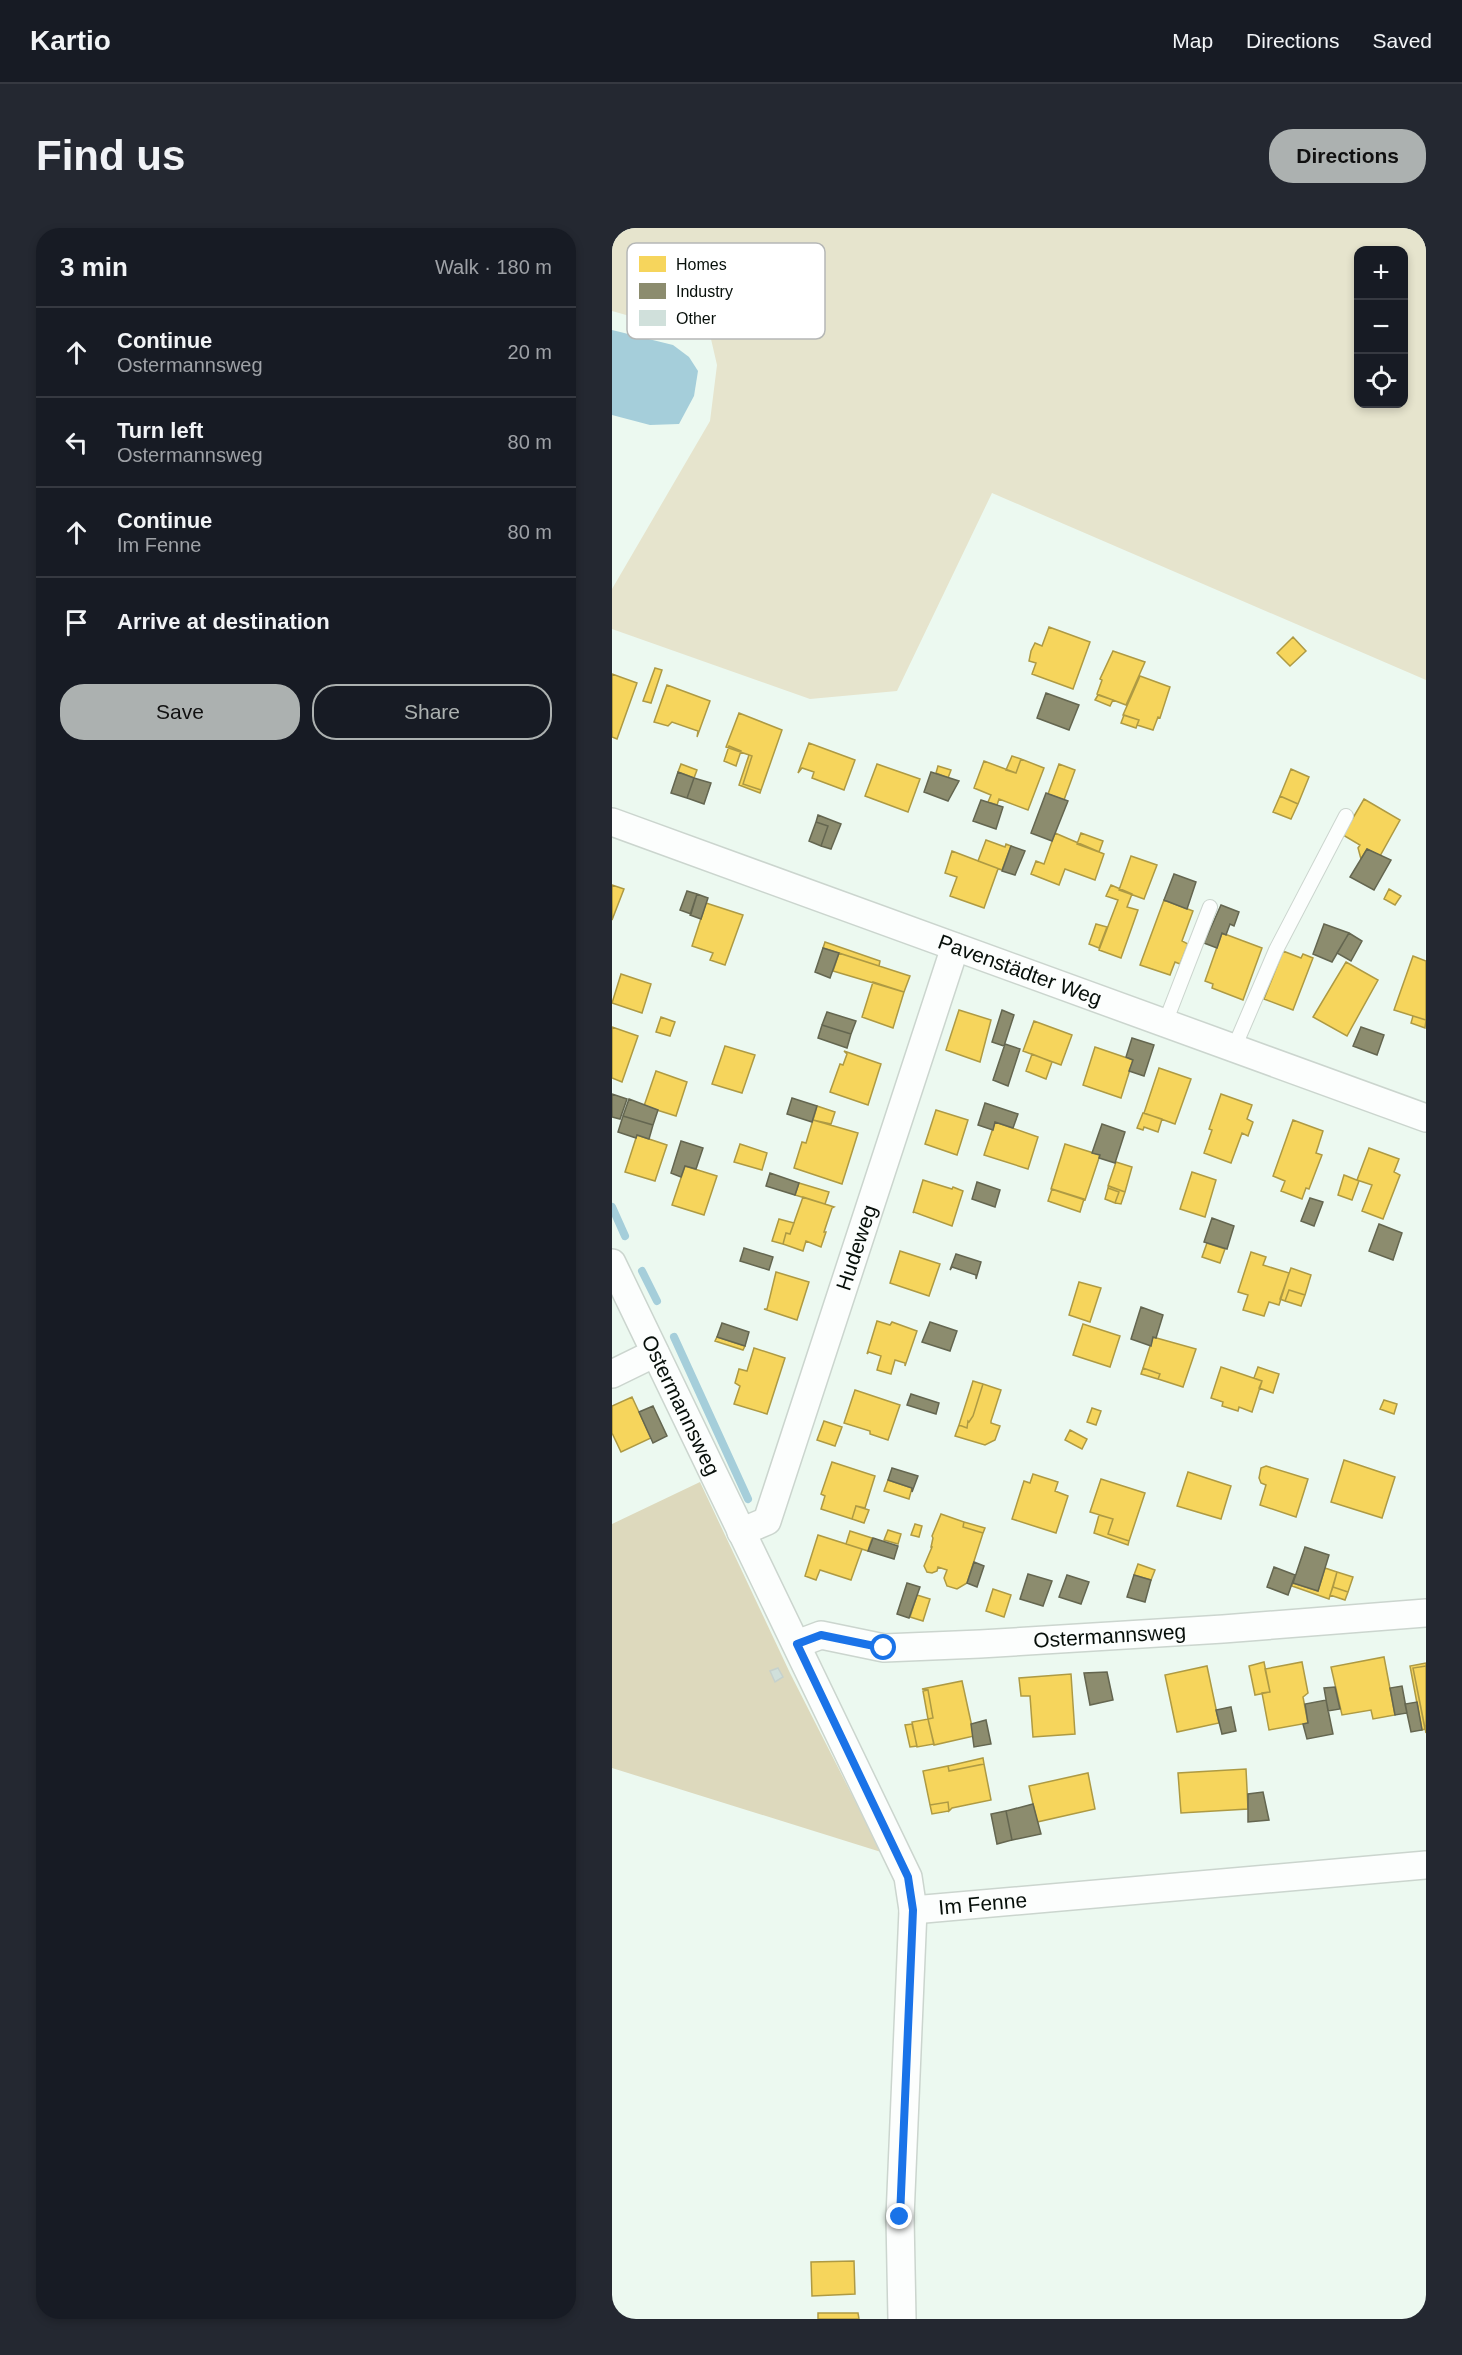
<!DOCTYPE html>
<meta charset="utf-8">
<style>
:root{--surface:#171b24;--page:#242831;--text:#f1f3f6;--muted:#9ea1a6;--line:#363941;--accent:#acb1b0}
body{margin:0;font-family:Helvetica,sans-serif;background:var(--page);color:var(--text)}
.controls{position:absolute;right:18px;top:18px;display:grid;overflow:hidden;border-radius:12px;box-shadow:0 3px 9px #0003}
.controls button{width:54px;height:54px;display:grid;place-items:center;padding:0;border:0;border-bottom:2px solid var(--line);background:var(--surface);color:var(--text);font:30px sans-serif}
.stop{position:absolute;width:18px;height:18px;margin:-14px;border:4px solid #1a73e8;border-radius:50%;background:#fff}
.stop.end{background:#1a73e8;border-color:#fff;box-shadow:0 2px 6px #0008}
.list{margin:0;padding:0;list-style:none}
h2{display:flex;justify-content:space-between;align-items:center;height:78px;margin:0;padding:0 24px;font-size:26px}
h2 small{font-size:20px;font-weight:400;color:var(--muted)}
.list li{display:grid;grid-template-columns:39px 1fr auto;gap:18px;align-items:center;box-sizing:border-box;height:90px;padding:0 24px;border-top:2px solid var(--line)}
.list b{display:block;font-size:22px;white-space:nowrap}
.list p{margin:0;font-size:20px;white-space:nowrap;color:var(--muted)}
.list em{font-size:20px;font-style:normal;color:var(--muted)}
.actions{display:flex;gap:12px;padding:18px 24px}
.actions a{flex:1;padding:14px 0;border:2px solid var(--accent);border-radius:24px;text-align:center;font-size:21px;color:var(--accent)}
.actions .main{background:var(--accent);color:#111}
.icon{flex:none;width:33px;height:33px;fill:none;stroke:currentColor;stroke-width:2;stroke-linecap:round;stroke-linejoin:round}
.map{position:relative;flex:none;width:814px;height:2091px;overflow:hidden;border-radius:24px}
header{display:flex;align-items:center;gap:36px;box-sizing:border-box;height:84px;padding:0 30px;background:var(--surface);border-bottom:2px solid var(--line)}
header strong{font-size:28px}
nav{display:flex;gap:33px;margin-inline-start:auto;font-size:21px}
.intro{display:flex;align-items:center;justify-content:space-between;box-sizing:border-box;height:144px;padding:0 36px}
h1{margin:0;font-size:42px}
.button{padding:15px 27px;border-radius:24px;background:var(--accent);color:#111;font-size:21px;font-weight:700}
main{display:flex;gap:36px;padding:0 36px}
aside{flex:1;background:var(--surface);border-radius:24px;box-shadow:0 3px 9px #0003}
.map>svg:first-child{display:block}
.green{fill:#e6e4cd;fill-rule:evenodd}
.forest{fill:#ddd9bd}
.water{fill:#a5ceda}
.homes{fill:#f6d55c;stroke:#ae9a43;stroke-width:1.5}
.industry{fill:#8c8c6e;stroke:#646650;stroke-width:1.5}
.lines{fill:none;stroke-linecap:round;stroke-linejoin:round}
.stream{stroke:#a5ceda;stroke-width:8}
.building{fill:#d0e0db;stroke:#c6d1cc;stroke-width:1.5}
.lane-casing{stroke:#cbd5ce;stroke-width:16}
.street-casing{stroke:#cbd5ce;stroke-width:30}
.lane{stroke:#fcfefd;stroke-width:14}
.street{stroke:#fcfefd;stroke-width:27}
.route{stroke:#1a73e8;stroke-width:8}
.labels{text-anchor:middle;stroke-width:6;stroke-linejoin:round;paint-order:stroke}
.street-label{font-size:21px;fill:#070f0a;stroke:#fff}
.key{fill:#fff;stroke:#b5b7b6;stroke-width:1.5}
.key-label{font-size:16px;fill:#070f0a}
</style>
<header>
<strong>Kartio</strong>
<nav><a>Map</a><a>Directions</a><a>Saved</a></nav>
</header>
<div class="intro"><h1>Find us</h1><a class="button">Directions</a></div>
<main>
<aside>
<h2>3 min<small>Walk · 180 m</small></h2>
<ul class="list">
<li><svg class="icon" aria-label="ahead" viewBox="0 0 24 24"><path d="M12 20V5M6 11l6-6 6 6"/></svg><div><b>Continue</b><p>Ostermannsweg</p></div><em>20 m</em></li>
<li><svg class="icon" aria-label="left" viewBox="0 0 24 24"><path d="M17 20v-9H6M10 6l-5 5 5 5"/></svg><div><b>Turn left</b><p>Ostermannsweg</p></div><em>80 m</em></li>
<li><svg class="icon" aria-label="ahead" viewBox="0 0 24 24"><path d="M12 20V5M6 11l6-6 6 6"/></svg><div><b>Continue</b><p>Im Fenne</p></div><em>80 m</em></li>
<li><svg class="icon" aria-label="arrive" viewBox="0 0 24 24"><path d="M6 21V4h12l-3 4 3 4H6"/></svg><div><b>Arrive at destination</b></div></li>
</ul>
<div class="actions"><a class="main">Save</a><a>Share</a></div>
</aside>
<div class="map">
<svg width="814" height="2091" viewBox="0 0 814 2091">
<rect width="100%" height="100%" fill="#ecf9f0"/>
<path class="green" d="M0,0h814v452l-434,-187 -95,198 -87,8 -198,-70v-40l98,-168 7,-56 -6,-26 -99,-28zM746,22h46v154h-46z"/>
<path class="forest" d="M88,1254l90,191 91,179 -269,-84v-244z"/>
<path class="water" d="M0,102l61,15 16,12 9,14 -4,25 -15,28 -29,1 -38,-10z"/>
<path class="homes" d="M437,399l41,15 -17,47 -41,-15 4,-11 -7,-2 2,-10 4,-8 7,3z
M681,409l13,14 -16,15 -13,-13z
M501,423l32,11 -19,43 -29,-11 5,-14 -2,-1z
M43,440l7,2 -11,33 -8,-2z
M0,446l25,9 -20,56 -5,-2z
M528,448l30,11 -10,31 -2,-1 -5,13 -16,-5 2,-5 -16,-5z
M55,457l43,16 -13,36 1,-6 -26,-9 -4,4 -14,-4z
M486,467l15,5 -3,6 -15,-6z
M127,485l43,17 -21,60 -18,-6 9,-28 -26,-9z
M512,487l15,5 -3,8 -15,-5z
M197,515l46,17 -11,30 -32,-12 2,-6 -12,-4 -4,5z
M117,518l12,5 -5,15 -12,-5z
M137,527l3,1 -9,28 18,6 -1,3 -21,-8z
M400,528l9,3 -5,14 -10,-3z
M409,531l23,9 -16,42 -29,-11 -2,6 -9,-3 3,-7 -17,-7 10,-27 32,12z
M69,536l16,6 -3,8 -16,-6z
M265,536l43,15 -12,33 -43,-16z
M447,536l16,6 -11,30 -16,-6z
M326,538l13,4 -3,8 -12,-5z
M679,541l18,8 -11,27 -18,-8z
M668,568l18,8 -7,15 -18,-7z
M752,571l36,21 -20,36 -13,-7 -6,10 -3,-11 2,-3 -17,-10z
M443,605l49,21 -9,26 -30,-11 -6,16 -28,-11 5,-13 8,3z
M469,605l22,8 -4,11 -22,-8z
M374,612l19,7 1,-3 5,2 -9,24 -24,-9z
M340,623l50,19 -4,-1 -14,39 -34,-12 7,-19 -12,-4z
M519,628l26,9 -13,34 -25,-9z
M0,657l12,4 -12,31z
M499,657l21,9 -5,13 11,3 -17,48 -22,-8 19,-50 -12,-4z
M777,661l12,7 -6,9 -11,-6z
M552,672l29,11 -11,30 6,3 -8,20 -5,-2 -5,13 -30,-10z
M94,675l37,12 -18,50 -15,-5 3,-7 -21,-7z
M484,696l11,3 -8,21 -10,-4z
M610,705l40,15 -19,52 -31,-12 1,-4 -8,-3z
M213,714l55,19 -1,5 -56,-18z
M671,723l18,7 2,-4 10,4 -20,52 -29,-11z
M227,725l71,23 -6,16 -71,-21z
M801,728l13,5v59l-32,-10z
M734,734l32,18 -31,56 -34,-19z
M9,746l30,10 -9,29 -30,-10z
M261,754l31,10 -11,36 -31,-11z
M347,782l32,10 -11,42 -34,-12z
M801,788l13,4 -1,8 -14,-5z
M49,789l14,5 -5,14 -14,-4z
M422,793l38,14 -11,30 -38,-14z
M0,799l26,9 -16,46 -10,-4z
M113,818l30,9 -13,38 -30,-9z
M483,819l38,13 -12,38 -38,-13z
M232,823l37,13 -13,41 -38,-13 10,-28 3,1 4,-11z
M420,826l20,8 -6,17 -20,-8z
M547,840l32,11 -16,45 -31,-11z
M44,843l31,11 -11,34 -32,-10z
M609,866l31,11 -5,14 6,3 -5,14 -6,-3 -11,30 -27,-10 8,-23 -3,-1z
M205,878l18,6 -4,12 -18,-4z
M324,882l32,10 -11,35 -32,-11z
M531,885l19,6 -4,13 -14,-5 -1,3 -6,-2z
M201,892l45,13 -16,51 -48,-16 8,-26 4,1z
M681,892l30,11 -7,22 6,2 -13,34 -3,-1 -4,11 -21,-8 4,-10 -12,-5z
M383,894l43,15 -10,32 -44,-14z
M25,907l30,10 -12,36 -30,-9z
M128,916l27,9 -5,17 -28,-8z
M453,916l35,11 -15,45 -34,-11z
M757,920l30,11 -5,13 6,3 -17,44 -21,-8 10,-26 -15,-5z
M504,934l16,5 -7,25 -17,-6z
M73,938l32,10 -13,39 -32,-10z
M580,944l24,8 -11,37 -25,-8z
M732,947l15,6 -7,19 -14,-5z
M311,952l29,9 1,-2 10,4 -11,35 -38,-14 -1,1z
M187,955l30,9 -4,12 -30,-9z
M497,958l16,6 -4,12 -6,-1 4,-11 -11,-4z
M496,960l11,4 -4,11 -10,-4z
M440,961l32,10 -4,13 -32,-11z
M191,969l31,10 -2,1 -8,24h2l-5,15 -15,-6 -3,10 -20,-7 3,-11 4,1z
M167,991l15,4 -4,11 -4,-1 -3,11 -11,-3z
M595,1015l18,6 -5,14 -18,-6z
M288,1023l40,13 -11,32 -39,-13z
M639,1024l15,5 -3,8 26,8 -10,32 -10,-3 -5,14 -21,-6 5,-15 -10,-3z
M679,1040l20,7 -6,20 -16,-5 -4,11 -5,-2z
M164,1044l33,10 -12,38 -33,-11h3z
M467,1054l22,6 -11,34 -21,-7z
M677,1062l16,5 -4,11 -16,-5z
M265,1093l13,4 2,-3 25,9 -12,35v-3l-10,-3 -4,14 -14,-4 4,-14 -12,-4 -2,2z
M471,1096l37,12 -10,31 -37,-12z
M105,1109l28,9 -2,4 -28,-9z
M541,1109l43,12 -13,38 -25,-8 2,-5 -17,-6z
M142,1120l31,10 -18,56 -33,-10 6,-18 -5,-3 4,-14 8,2z
M609,1139l41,14 -10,31 -13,-5 -1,4 -16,-5 1,-4 -12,-4z
M646,1139l21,7 -6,19 -14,-5 3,-7 -8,-3z
M531,1140l17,6 -2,5 -17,-5z
M361,1153l10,3 -10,32 -4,6 -1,-1 -1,7 -8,-3z
M371,1156l18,6 -10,31v2l9,3 -5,14 -10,5 -30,-9 4,-11 8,3 1,-7 1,1 4,-6z
M243,1162l45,15 -12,35 -18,-6v-3l-26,-8z
M20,1169l19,41 -30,14 -9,-19v-27z
M772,1172l13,4 -3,10 -14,-5z
M480,1180l9,3 -5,14 -9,-3z
M212,1193l18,6 -7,19 -18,-6z
M458,1202l17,9 -5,10 -17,-9z
M732,1232l51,17 -13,41 -51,-16z
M220,1234l43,14 -10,32 -9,-2 -4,13 -31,-10 4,-13 -4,-2z
M654,1238l42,13 -12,38 -36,-12 6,-20 -5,-2 -2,-5 2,-10z
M576,1244l43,14 -10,33 -44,-13z
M421,1246l25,8 -3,9 13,5 -12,37 -44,-14 12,-38 6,2z
M489,1251l44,14 -16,48 -21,-7 5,-15 -23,-7z
M276,1252l24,8 -3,11 -25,-8z
M244,1278l13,4 -5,13 -12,-4z
M329,1286l23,8 -1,5 20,6 -16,50 -10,6 -10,-3 -3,-8 3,-8 -9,-3 -1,4 -5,2 -5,-1 -3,-6 8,-19h-1l2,-9 -1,-2z
M487,1287l14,4 -5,15 21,7 -1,4 -34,-12z
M352,1294l21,6 -2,5 -20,-6z
M303,1296l7,2 -3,11 -8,-2z
M276,1302l13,4 -3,10 -14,-4z
M238,1303l22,7 -4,13 -22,-7z
M206,1307l44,14 -11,31 -31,-10 -4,10 -11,-4z
M526,1336l17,6 -4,10 -17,-5z
M713,1340l12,4 -8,27 -37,-13 1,-3 25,8z
M725,1344l16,5 -5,15 -15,-5z
M721,1359l15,5 -3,8 -15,-5z
M381,1361l18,6 -7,22 -18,-6z
M305,1367l13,4 -7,22 -13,-4z
M772,1429l11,58 -22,4 -2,-9 -29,5 -11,-48z
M652,1434l6,30 -15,3 -6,-29z
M690,1434l6,31 -5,4 5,26 -39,7 -7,-37 8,-1 -5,-23z
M814,1435v3l-13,2 12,61 -3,1 -12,-64z
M595,1438l12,57 -42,9 -12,-57z
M814,1438v67l-13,-65z
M459,1446l4,60 -42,3 -3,-41h-9l-2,-18z
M350,1453l12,55 -40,9 -6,-26 5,-1 -5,-28 -6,-1z
M316,1462l5,28 -5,1 -5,-28z
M316,1491l6,25 -17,3 -5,-25z
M300,1496l5,22 -7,1 -5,-22z
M371,1530l1,6 -35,7 -1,-5z
M372,1536l7,36 -39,8 -3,3 -1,-9 -18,3 -7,-34 25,-5 1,5z
M634,1541l2,40 -67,4 -3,-40z
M476,1545l7,36 -58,13 -8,-36z
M336,1574l1,9 -17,3 -2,-9z
M242,2033l1,33 -43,2 -1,-34z
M206,2085h40l1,6h-41z"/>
<path class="industry" d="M434,465l33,12 -10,25 -32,-12z
M66,544l16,6 -7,20 -16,-5z
M319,544l28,9 -11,20 -24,-9z
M82,550l17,5 -7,21 -17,-6z
M434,565l22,8 -16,40 -21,-8z
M369,572l22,7 -7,22 -23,-8z
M206,587l23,9 -10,25 -10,-3 7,-20 -12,-4z
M204,594l12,4 -7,20 -12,-5z
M399,618l14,5 -10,24 -13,-4z
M755,621l24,11 -17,30 -24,-13z
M562,646l22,8 -9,27 -23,-9z
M75,663l10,3 -6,20 -11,-4z
M85,666l11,4 -7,21 -11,-4z
M609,677l18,7 -5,14 -4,-2 -4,11 -4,-2 -5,15 -13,-5z
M712,696l25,9 -17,29 -19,-8z
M737,705l13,8 -11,20 -14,-8z
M211,720l16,5 -9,25 -15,-6z
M390,782l12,5 -10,31 -12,-4z
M215,784l29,9 -5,13 -29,-9z
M210,797l29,9 -4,14 -29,-10z
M749,799l23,8 -7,20 -24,-9z
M520,810l22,7 -10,31 -15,-5 4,-11 -7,-3z
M393,816l15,5 -12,37 -15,-6z
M0,866l15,5 -7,20 -8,-2z
M180,870l25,8 -5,16 -25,-8z
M17,871l29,11 -5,15 -30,-9z
M373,875l33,11 -5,14 -18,-6 -2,8 -15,-5z
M11,888l30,9 -4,14 -12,-4 -1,3 -18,-6z
M490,896l23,8 -10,31 -16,-5 1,-3 -8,-2z
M69,913l22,7 -7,21 -11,-3 -4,11 -10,-4z
M158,945l29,10 -4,12 -29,-9z
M365,954l23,8 -5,17 -23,-8z
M698,970l13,4 -9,24 -13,-5z
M600,990l22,8 -7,23 -23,-7z
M767,996l23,9 -9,27 -24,-9z
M132,1020l29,9 -4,13 -29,-9z
M344,1026l25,8 -5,17v-4l-24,-8 -2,3z
M529,1079l22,8 -7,23 -3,-1 -2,9 -20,-7z
M318,1094l27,9 -7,20 -28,-9z
M110,1095l27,9 -4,14 -28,-9z
M299,1166l28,9 -3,11 -29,-9z
M41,1178l14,30 -14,7 -14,-31z
M280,1240l26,8 -6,16v-4l-24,-8z
M261,1310l25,8 -4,13 -26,-8z
M693,1319l24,8 -11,36 -25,-8z
M362,1334l10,4 -7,21 -10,-4z
M662,1339l21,8 -7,20 -21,-8z
M416,1346l24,7 -9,25 -23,-7z
M455,1347l22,7 -8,22 -22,-7z
M522,1347l17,5 -6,22 -18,-5z
M295,1355l13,4 -11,31 -12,-4z
M495,1444l6,28 -23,5 -6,-32z
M790,1458l5,27 -12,2 -5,-27z
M723,1459l5,22 -12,2 -4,-23z
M714,1472l7,34 -26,5 -4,-15 5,-1 -3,-19z
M805,1474l5,28 -11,2 -6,-28z
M619,1479l5,24 -14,3 -6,-24z
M374,1492l5,24 -17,3 -3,-23z
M651,1564l6,28 -21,2v-28z
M421,1576l8,30 -29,6 -6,-29z
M394,1583l6,29 -15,4 -6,-30z"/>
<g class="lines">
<path class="stream" d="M0,979l13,29
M30,1043l15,30
M62,1109l74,162"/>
</g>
<path class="building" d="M166,1440l5,9 -8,5 -5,-11z"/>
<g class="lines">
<defs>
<path id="lane" d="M553,795l45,-116
M622,820l42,-98 70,-134"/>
<g id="street">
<path id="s1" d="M0,594l814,296"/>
<path id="s2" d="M0,1035l296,614 5,33 -13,307 2,102"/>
<path d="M0,1146l43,-21"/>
<path id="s3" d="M129,1304l26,-11 188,-574"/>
<path id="s4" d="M185,1416l24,-9 63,13 96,-4 243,-15 203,-16"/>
<path id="s5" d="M301,1682l513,-45"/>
</g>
</defs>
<use href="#lane" class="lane-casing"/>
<use href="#street" class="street-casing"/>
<use href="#lane" class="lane"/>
<use href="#street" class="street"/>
</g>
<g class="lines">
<path class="route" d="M272,1420l-63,-13 -24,9 111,233 5,33 -13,307"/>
</g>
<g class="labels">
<g class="street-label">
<text dy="7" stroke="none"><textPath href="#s1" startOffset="434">Pavenstädter Weg</textPath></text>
<text dy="7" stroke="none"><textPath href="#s3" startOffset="316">Hudeweg</textPath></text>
<text dy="7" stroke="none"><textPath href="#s2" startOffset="158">Ostermannsweg</textPath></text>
<text dy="7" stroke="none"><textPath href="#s4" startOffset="316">Ostermannsweg</textPath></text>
<text dy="7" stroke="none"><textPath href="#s5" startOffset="70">Im Fenne</textPath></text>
</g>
</g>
<rect x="15" y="15" width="198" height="96" rx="9" class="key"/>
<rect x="27" y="28" width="27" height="16" fill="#f6d55c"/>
<rect x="27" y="55" width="27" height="16" fill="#8c8c6e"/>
<rect x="27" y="82" width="27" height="16" fill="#d0e0db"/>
<g class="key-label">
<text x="64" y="42">Homes</text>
<text x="64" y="69">Industry</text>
<text x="64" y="96">Other</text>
</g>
</svg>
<div class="controls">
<button>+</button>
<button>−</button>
<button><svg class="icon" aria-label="locate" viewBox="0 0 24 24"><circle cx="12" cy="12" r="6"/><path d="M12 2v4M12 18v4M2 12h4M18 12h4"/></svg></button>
</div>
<div class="stop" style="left:272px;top:1420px"></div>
<div class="stop end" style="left:288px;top:1989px"></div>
</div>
</main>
